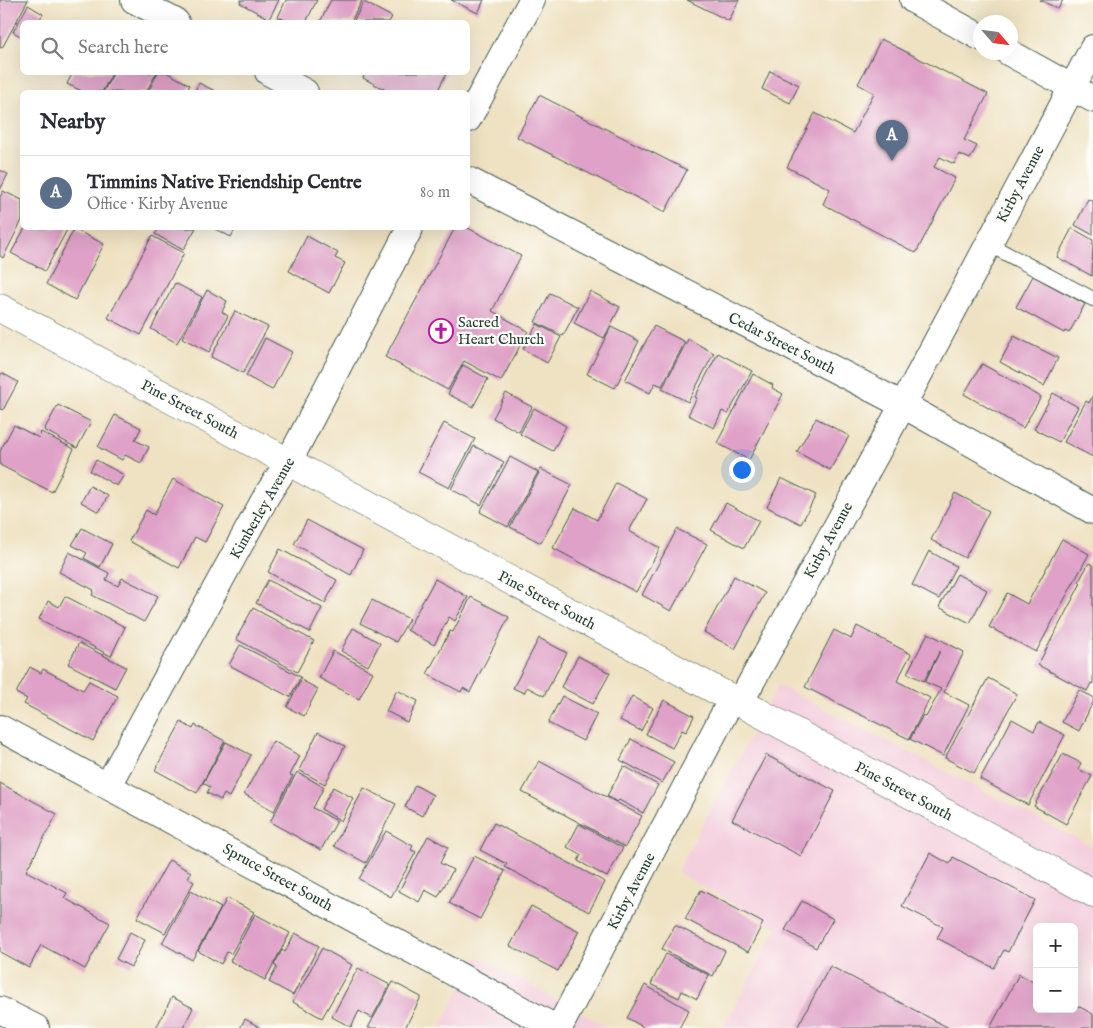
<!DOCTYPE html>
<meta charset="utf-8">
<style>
:root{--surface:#fff;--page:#f2f2f3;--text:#2b2b33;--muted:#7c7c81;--line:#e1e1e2;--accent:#7c3aed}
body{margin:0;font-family:"IM FELL English",serif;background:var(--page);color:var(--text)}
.controls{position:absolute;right:15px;bottom:15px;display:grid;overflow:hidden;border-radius:8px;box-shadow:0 5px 20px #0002}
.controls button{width:45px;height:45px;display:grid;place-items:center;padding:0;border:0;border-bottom:1px solid var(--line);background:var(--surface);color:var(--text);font:25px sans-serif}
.compass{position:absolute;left:973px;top:15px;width:45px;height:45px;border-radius:50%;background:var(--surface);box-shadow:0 5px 20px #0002;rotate:118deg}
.you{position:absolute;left:741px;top:469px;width:18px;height:18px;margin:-12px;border:4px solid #fff;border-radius:50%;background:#1a73e8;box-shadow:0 0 0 8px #1a73e833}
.badge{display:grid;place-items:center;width:32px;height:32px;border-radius:50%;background:var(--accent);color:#fff;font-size:16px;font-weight:700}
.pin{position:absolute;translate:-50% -41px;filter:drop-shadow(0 1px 2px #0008)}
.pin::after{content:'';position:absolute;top:26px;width:18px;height:15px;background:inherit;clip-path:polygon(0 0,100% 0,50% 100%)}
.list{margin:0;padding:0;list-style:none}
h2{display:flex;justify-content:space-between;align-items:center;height:65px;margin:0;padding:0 20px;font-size:21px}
h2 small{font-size:16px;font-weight:400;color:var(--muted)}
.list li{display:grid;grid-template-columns:32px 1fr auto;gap:15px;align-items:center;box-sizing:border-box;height:75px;padding:0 20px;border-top:1px solid var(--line)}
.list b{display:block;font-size:19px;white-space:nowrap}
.list p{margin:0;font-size:16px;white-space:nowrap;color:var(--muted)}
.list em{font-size:16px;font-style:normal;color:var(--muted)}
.icon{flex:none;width:28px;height:28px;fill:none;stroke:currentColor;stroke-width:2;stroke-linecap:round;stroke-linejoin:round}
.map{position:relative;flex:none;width:1093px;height:1028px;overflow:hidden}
.search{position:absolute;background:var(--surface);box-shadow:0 5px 20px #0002;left:20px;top:20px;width:450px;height:55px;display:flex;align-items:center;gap:12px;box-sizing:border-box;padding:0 18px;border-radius:8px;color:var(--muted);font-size:19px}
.panel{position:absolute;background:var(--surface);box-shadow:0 5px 20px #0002;left:20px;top:90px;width:450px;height:140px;border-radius:8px}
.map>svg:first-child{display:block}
.built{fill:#f4cfde;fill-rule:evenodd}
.building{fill:#dfa1c7}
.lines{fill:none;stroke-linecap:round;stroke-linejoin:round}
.service-casing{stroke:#3e5649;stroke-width:16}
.minor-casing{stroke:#3e5649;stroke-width:28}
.tertiary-casing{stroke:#3e5649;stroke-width:29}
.service{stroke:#fff;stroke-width:14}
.minor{stroke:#fff;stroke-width:26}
.tertiary{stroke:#fff;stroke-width:28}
.labels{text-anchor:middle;stroke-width:4.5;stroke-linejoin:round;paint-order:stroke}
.street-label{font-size:15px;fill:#1f3d34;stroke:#fdfcf7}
.poi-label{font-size:15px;fill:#1f3d34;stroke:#fdfcf7;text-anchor:start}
</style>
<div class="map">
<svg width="1093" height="1028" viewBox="0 0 1093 1028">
<rect width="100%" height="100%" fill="#fdfcf7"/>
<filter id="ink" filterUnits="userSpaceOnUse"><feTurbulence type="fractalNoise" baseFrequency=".02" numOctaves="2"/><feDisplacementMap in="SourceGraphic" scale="10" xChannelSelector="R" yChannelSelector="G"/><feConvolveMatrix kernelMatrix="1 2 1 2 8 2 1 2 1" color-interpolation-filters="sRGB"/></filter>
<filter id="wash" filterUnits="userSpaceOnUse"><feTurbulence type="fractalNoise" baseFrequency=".0096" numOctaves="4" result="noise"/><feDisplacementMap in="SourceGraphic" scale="20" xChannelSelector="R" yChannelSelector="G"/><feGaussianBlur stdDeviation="1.12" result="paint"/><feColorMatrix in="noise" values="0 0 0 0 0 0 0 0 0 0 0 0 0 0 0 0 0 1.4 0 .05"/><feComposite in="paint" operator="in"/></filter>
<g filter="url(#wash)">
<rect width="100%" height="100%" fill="#efe2c2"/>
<path class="built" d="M778,685l315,162v181h-370l54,-100 -100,-56zM1037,927h37v82h-37z
M477,956l132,72h-169z"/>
<g id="blocks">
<path class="building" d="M0,0h28l-26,48 -2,-1z
M241,0h38l-10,19 -29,-16z
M286,0h31l-11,22h-16l-12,-5z
M331,0h30l1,1 -11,21h-31z
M451,0h33l-6,13z
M687,0h52l-10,21z
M1040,0h23l-5,9z
M364,2l28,15 -3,5h-36z
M28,5l15,9 -5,8h-16v15l-9,-5z
M881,39l107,55 -24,46 13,6 -7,13 -11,-5 -5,10 -14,-7 -6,10 21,11 -39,75 -93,-49 7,-15 -43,-22 28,-54 38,20 21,-40 -16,-9z
M770,71l29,14 -9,18 -28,-14z
M73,72h40l-11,20h-18l-17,-8z
M114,72h43l-11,20h-43z
M158,72h8l24,13 -4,7h-38z
M366,72h81l-10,20h-48l-26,-14z
M199,83l18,9h-23z
M539,95l148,75 -22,42 -148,-75z
M0,170l8,4 -8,16z
M3,191l19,9v20l-19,38 -3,-2v-59z
M1088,199l5,2v34l-18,-10z
M25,228h43l-23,43 -34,-18z
M159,228h37l-13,22 -28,-16z
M213,228h23l-5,9z
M455,228h13l53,28 -29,55 36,20 -27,50 -37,-20 -16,29 -63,-33z
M1072,228l21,12 -1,36 -35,-19z
M74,229l30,15 -29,56 -29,-16z
M152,236l32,17 -43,82 -33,-17z
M307,236l31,17 -3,5 10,5 -16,30 -40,-22z
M1033,276l52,28 -16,29 -4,-2 -1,2 -48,-26z
M175,283l27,14 -25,46 -26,-14z
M207,290l20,11 -5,11 6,4 -19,36 -27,-14z
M590,291l30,16 -16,31 -30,-15z
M550,293l28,14 -15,29 -28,-14z
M235,311l33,16 -25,46 -32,-16z
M537,324l24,13 -14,26 -24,-14z
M654,326l31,16 -23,44 -7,-3 -5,10 -25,-13z
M611,327l28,14 -24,47 -28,-14z
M1014,336l44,22 -14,28 -44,-24z
M265,338l27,14 -20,38 -26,-14z
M688,339l26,14 -26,49 -26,-13z
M718,353l34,18 -24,43 -6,-3 -8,17 -26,-13 9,-17 -2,-1z
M982,364l59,33 -18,31 -59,-34z
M463,365l25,14 -15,28 -25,-13z
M2,373l16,9 -15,28 -3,-1v-33z
M753,374l20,11 -1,3 11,6 -34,66 -32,-17z
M506,393l26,14 -13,25 -26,-14z
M1053,393l25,14 -19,35 -25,-13z
M1093,395v62l-29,-15 22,-41 3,2z
M58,405l33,17 -14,26 -33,-18z
M534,408l32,18 -13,25 -33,-17z
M115,415l26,13 -6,12 14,7 -8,16 -16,-8 -3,5 -24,-13z
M816,418l33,18 -19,34 -33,-18z
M444,423l31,16 -26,49 -31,-16z
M14,425l25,13 2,-6 33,17 -22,43 -52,-27v-14z
M474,446l30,16 -23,43 -30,-16z
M510,457l28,15 -30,55 -28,-15z
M96,460l28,15 -7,11 -27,-15z
M541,469l31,16 -31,58 -31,-16z
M781,478l35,17 -15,29 -34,-17z
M173,479l51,28 -19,35 -10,-5 -16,31 -50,-27 17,-31 8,5z
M616,483l31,16 -18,32 31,17 -24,44 -83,-44 22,-40 22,12z
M90,486l18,10 -9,16 -18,-10z
M955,493l34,18 -24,47 -34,-18z
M726,503l33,18 -15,27 -33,-18z
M307,520l56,30 -12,25 -57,-31z
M82,528l30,16 -12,23 -16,-9 3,-5 -15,-8z
M677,529l30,15 -36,67 -29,-16z
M1062,539l27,15 -53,98 -47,-25 18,-34 20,11z
M280,549l57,31 -12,23 -57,-31z
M929,551l27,15 -17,33 -27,-14z
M69,552l40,21 -3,7 12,6 4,-8 36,18 -14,26 -52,-27 2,-5 -35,-18z
M1089,563l4,2v119l-2,-1 -4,8 -49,-26 43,-82 -2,-2z
M957,574l30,16 -17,33 -31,-16z
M734,576l31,17 -30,56 -31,-17z
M435,579l33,18 -13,24 -6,-4 -15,28 -27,-15z
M268,580l54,28 -12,24 -54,-29z
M65,596l60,31 -14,29 -72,-37 9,-18 11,6z
M471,597l38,20 -39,75 -7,-4 -2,4 -34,-18 23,-43 3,1z
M372,600l37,19 -13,23 -36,-19z
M253,608l61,33 -17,31 -61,-33z
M857,626l54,28 -14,27 33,17 -21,41 -104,-52 29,-57 17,9z
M353,628l27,15 -12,23 -27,-15z
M928,633l36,19 -20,40 25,13 -26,51 -33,-17 13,-24 3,2 15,-28 -16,-7 15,-31 -16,30 -17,-8z
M539,638l28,15 -23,43 -17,-9 -3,6 -11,-5z
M79,643l47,24 -11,21 -47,-24z
M240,645l61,32 -11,20 -61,-32z
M333,651l40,21 -14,27 -40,-21z
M578,656l32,17 -17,31 -32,-17z
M30,667l11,6 2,-4 40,21 6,-9 29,15 -25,45 -69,-37 3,-5 -11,-6z
M988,678l29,16 -43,79 -29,-15z
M301,680l17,9 -14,27 -17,-9z
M397,690l21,11 -11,21 -21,-11z
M1079,690l14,7v5l-14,29 -17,-9z
M562,696l35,18 -14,27 -35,-18z
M632,696l21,12 -12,23 -21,-11z
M664,700l30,16 -8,16 -4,-2 -10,18 -26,-14z
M1012,719l22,12 5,-9 26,13 -37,70 -48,-26z
M181,722l12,7 2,-4 30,16 -28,52 -42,-23z
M318,732l27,14 -20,38 -26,-14z
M631,739l43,23 -12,21 -42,-23z
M273,741l27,15 -10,19 3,1 -19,35 -30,-17z
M226,742l25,13 -22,42 -5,-3 -3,6 -14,-7 3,-6 -7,-4z
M1063,754l18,9 -3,6 14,7 -26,48 -32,-18z
M766,755l69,36 -34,65 -69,-36z
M539,761l103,55 -17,31 -103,-55z
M624,766l34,19 -15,28 -24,-13 -2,2 -10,-6z
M297,772l27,15 -11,21 24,13 -16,29 -51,-28z
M0,783l57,31 -31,57 41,22 -3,5 46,25 -25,46 -44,-24 -12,23 -29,-16z
M415,785l18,10 -11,21 -17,-9z
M333,787l20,11 -12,23 -20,-12z
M364,788l32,16 -30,59 -32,-17z
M494,823l111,59 -16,30 -84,-45 2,-3 -27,-14z
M579,824l44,24 -16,29 -29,-16 3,-6 -14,-8z
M386,831l27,15 -2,4 5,2 -25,45 -32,-18z
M428,836l20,11 -8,16 13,7 -15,27 -13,-7 -6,12 -20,-11z
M930,853l20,11 3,-7 82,43 -27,52 -4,-2 -10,18 -57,-30 6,-11 -41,-21z
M474,856l31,15 -25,48 -31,-16z
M169,860l22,12 -3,6 6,4 -29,51 -28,-15z
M701,890l62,33 -15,29 -63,-33z
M191,891l30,17 -29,52 -30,-17z
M227,898l27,14 -23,42 -4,-2 -6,12 -23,-13z
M802,901l31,18 -17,29 -31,-18z
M531,906l48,25 -21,40 -48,-25z
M255,914l35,19 -25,47 -35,-19z
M675,925l50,26 -12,25 -51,-27z
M130,932l15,8 -14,27 -15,-8z
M295,933l24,13 -26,49 -24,-13 8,-15 -3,-2 8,-15 3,2z
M322,948l30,17 -30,53 -29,-16z
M666,954l43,21 -12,24 -15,-8 -3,7 -28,-14z
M830,966l119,62h-152z
M358,968l32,17 -18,33 -13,-7 -8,16 -19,-10z
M1019,974l18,10v25h37v-5l19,10v14h-103z
M393,982l28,15 -16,31h-37z
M645,985l44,25 -10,18h-34l-18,-10z
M172,997l21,11 -10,20h-27z
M245,1019l16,9h-21z"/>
</g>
</g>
<g filter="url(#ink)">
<use href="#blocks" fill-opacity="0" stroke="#3e5649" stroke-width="1"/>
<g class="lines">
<defs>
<path id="service" d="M988,244l105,55"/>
<path id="minor" d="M134,0l42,22
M913,0l67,37
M1008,52l85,47
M268,72l37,20
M468,119l64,-119
M468,180l435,225 190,106
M0,728l556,300
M108,785l159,-290 22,-34 121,-233
M0,1010l36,18
M559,1028l168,-320 14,-7 157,-287 195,-366"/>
<path id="tertiary" d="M0,308l725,387 16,6 2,3 350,189"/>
</defs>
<use href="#service" class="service-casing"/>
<use href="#minor" class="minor-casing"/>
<use href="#tertiary" class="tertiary-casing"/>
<use href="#service" class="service"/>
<use href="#minor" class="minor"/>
<use href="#tertiary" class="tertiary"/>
</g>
</g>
<defs>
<symbol id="church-ring" viewBox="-11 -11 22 22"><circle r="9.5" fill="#fdfcf7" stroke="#b5179e" stroke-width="1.5"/><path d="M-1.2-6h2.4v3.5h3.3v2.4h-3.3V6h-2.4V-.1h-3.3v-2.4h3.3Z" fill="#b5179e"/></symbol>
</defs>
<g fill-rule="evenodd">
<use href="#church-ring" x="427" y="317" width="28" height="28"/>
</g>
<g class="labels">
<g class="street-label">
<text transform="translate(1020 184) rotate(-62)" y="5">Kirby Avenue</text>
<text transform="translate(782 343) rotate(27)" y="5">Cedar Street South</text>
<text transform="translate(190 409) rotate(28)" y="5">Pine Street South</text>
<text transform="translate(262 508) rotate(-60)" y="5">Kimberley Avenue</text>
<text transform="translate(828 540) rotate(-61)" y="5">Kirby Avenue</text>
<text transform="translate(547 600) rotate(28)" y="5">Pine Street South</text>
<text transform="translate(904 791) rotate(28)" y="5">Pine Street South</text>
<text transform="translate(278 877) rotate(29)" y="5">Spruce Street South</text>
<text transform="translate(631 891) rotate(-62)" y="5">Kirby Avenue</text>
</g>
<g class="poi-label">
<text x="458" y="327">Sacred<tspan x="458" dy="17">Heart Church</tspan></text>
</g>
</g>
</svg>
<div class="controls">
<button>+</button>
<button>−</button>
</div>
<svg class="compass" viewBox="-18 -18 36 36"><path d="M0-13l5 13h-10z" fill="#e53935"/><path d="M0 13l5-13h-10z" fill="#7c7c81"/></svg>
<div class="you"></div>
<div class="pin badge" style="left:892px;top:161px;background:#5c6f8a">A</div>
<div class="search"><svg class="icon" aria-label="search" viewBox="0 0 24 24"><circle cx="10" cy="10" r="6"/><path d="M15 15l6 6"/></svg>Search here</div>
<section class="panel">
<h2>Nearby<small></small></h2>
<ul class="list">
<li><span class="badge" style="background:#5c6f8a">A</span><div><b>Timmins Native Friendship Centre</b><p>Office · Kirby Avenue</p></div><em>80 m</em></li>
</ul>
</section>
</div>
